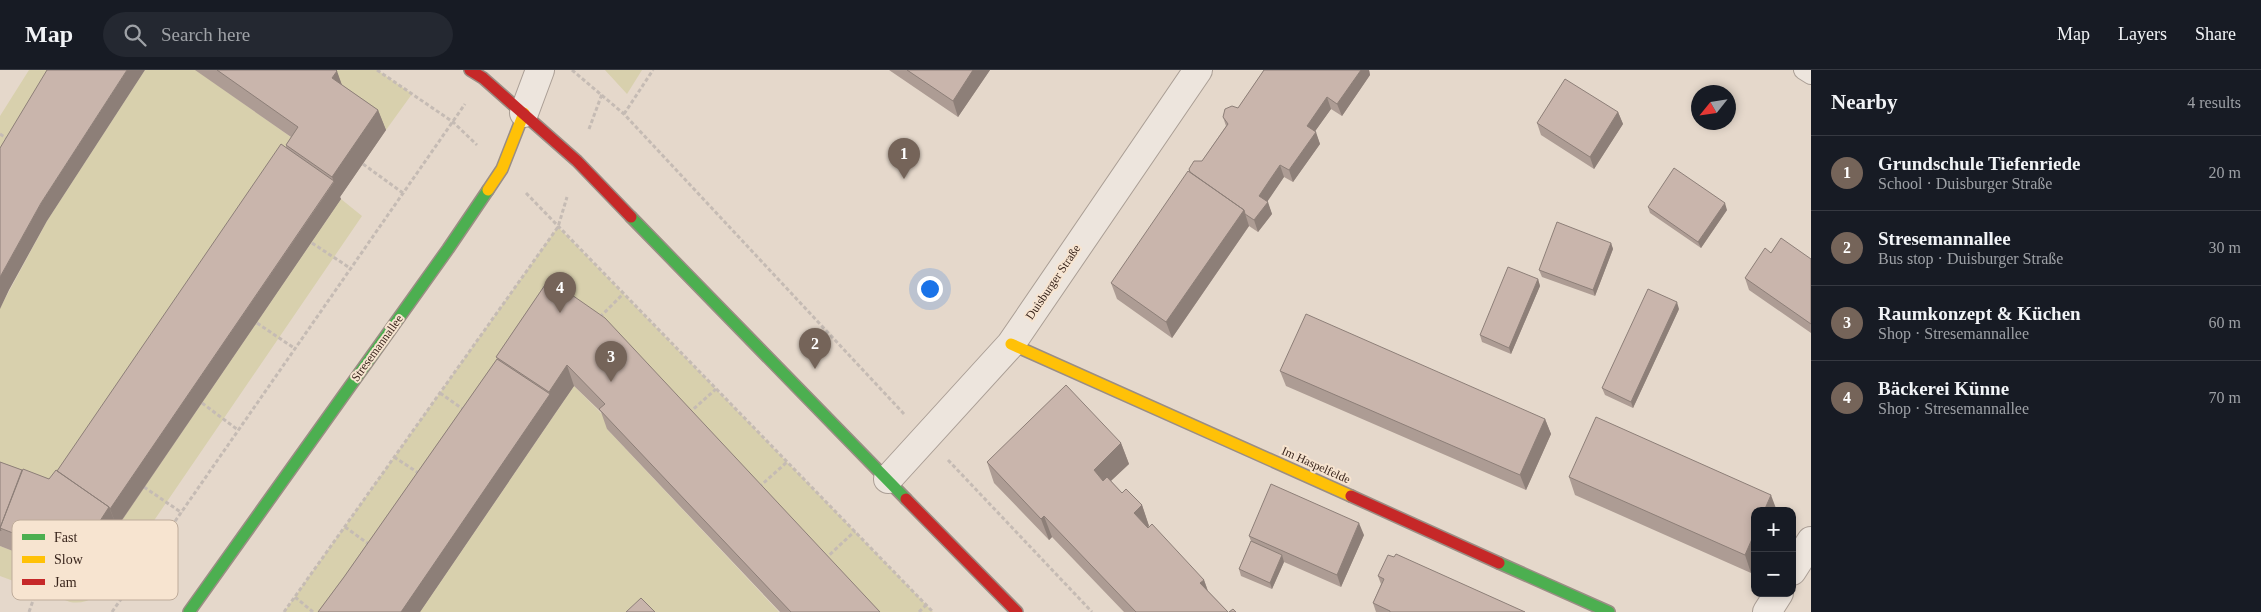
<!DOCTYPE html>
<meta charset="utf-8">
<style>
:root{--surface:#171b24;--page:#242831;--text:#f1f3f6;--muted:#9ea1a6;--line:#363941;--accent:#756459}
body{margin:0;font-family:"Times New Roman",serif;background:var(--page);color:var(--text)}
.controls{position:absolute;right:15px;bottom:15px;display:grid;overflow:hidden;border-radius:10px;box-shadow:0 2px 8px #0003}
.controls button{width:45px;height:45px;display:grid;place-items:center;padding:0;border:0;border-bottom:1px solid var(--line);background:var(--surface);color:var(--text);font:25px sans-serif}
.compass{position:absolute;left:1691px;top:15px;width:45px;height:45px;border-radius:50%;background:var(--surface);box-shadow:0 2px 8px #0003;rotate:240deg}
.you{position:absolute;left:929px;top:218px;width:18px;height:18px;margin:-12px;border:4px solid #fff;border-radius:50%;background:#1a73e8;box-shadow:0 0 0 8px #1a73e833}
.badge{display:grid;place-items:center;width:32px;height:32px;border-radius:50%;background:var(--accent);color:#fff;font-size:16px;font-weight:700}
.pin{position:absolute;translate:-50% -41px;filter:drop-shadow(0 1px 2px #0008)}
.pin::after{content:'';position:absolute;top:26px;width:18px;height:15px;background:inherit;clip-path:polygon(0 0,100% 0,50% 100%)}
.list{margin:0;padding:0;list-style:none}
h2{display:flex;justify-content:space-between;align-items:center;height:65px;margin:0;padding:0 20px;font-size:21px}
h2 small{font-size:16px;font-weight:400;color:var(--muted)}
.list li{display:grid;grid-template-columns:32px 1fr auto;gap:15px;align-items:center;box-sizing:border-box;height:75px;padding:0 20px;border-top:1px solid var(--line)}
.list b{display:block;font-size:19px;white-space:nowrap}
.list p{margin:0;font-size:16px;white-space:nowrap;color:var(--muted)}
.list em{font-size:16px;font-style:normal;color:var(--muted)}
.icon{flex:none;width:28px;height:28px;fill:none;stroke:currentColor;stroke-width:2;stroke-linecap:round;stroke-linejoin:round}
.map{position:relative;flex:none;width:1811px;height:542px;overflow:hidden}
header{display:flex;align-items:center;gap:30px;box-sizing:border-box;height:70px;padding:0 25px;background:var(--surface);border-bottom:1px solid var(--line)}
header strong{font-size:24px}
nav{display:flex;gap:28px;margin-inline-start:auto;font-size:18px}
.search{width:350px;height:45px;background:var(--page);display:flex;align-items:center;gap:12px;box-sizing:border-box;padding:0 18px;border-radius:28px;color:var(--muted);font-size:19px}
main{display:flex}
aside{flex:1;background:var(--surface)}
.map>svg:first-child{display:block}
.green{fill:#d8d0ad}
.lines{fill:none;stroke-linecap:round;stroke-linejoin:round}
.lane-casing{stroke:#aa9e95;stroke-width:20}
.street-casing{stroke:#aa9e95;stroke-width:30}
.fast-casing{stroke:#9a8d84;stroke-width:14}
.slow-casing{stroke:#9a8d84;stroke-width:14}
.jam-casing{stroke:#9a8d84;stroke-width:14}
.path{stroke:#c5bbb4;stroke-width:3;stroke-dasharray:4 2.5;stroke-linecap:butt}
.lane{stroke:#ede5dd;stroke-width:18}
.street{stroke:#ede5dd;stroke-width:28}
.fast{stroke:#4caf50;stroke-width:11}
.slow{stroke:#ffc107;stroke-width:11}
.jam{stroke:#c62828;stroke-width:11}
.wall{fill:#ad9c94}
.shaded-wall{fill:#8d7f78}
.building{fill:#c9b5ac;stroke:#8d7f78}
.labels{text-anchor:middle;stroke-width:4;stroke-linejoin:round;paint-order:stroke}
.street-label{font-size:12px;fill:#39251c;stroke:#f7e4d0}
.key{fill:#f7e4d0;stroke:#beab9a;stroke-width:1}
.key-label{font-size:14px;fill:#39251c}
</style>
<header>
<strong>Map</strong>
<div class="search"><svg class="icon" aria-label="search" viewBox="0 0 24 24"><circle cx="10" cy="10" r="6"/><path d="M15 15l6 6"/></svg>Search here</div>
<nav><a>Map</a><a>Layers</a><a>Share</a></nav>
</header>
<main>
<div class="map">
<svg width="1811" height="542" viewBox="0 0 1811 542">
<rect width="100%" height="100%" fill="#e5d8cb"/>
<path class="green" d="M29,0h35l-64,106v-60z
M145,0h51l109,77 -248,352 -57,-21v-170l47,-87z
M314,0h63l35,24 -26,36 -47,-32z
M605,0h37l-15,24z
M341,129l21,17 -224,328c-16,22 -36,64 -68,58l-70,-26v-30l87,33 5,-15z
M558,157l375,385h-65l-215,-228 -150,-7 -165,235h-54z
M574,316l38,38 -5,5 172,183h-359z"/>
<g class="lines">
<defs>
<path id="lane" d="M1803,0l8,5"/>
<path id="street" d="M524,43l16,-43
M888,409l123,-135 187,-274
M1792,501l19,-30
M1767,542l12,-19"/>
<path id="fast" d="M631,147l275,282
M1499,493l110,49
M189,542l259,-363 40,-59"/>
<path id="slow" d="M488,120l14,-21 22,-56
M1011,274l340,152"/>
<path id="jam" d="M470,0l13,8 94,83 54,56
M1351,426l148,67
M906,429l111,113"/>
</defs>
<use href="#lane" class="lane-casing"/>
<use href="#street" class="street-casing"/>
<use href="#fast" class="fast-casing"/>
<use href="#slow" class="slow-casing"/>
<use href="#jam" class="jam-casing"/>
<path class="path" d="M377,0l76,52 24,23
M572,0l52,44 280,300
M624,44l29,-44
M589,59l13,-35
M0,64l9,6
M363,94l40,29
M526,123l407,419
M312,173l38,25
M600,247l23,-23
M257,253l37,25
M440,323l24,17
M202,333l36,27
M689,343l27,-24
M394,387l26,17
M948,390l144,152
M144,417l38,26
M759,417l28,-25
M345,457l25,18
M825,489l30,-28
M295,527l18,15
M29,542l17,-48
M112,542l353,-508
M284,542l274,-385 9,-30
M919,542l7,-7"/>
<use href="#lane" class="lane"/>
<use href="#street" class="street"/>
<use href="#fast" class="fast"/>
<use href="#slow" class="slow"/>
<use href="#jam" class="jam"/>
</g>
<path class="wall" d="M195,0h141l6,15 36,25 8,20 -46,67 1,2 -248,364 2,4 -8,13 -87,-34v-84l22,8 27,9 8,-8 229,-324v-2l5,-8z
M889,0h101l-32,47z
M1264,0h105l1,5 -28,41 -11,-7 -16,22 5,13 -27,38 -9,-5 -17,24 5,13 -14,18 -9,-6 -77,112 -55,-39 -6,-16 79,-111 12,-11 24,-35 -3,-9 15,-9z
M1618,42l5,12 -29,45 -53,-34 -4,-12z
M1648,137l79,3 -26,38 -51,-35z
M1611,173l2,6 -18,47 -53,-19 -3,-7z
M1771,183l40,6v74l-62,-43 -4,-12z
M549,209l331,333h-100l-173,-183 -6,-17 -27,-26 -154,226h-102l26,-35 153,-218 -1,-2z
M1538,209l2,7 -29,68 -29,-12 -2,-7z
M1679,239l-46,99 -28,-13 -3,-7z
M1280,301l265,48 6,15 -25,56 -240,-104z
M1121,373l8,21 -18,17 11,12 20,12 7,21 -1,1 56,53 4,11 20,21h-104l-72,-75 -3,3 -55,-57 -7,-21z
M1569,407l202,18 -20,78 -176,-78z
M1364,465l-23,52 -57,-25 -12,27 -31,-13 -2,-7 12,-28 -2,-5z
M1378,506l147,36h-149l-3,-9 8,-19z"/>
<path class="shaded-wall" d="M127,0h18l-98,151 -38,69 -9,19v-32l41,-74z
M973,0h17l-32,47 -5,-16z
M1361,0h8l1,5 -28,41 -5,-12z
M337,1l7,20 -12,-13z
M1327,27l4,12 -20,28 -4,-11z
M378,40l8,20 -46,67 1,2 -224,328 -7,-18 224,-327 -2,-5z
M1618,42l5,12 -29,45 -4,-12z
M1316,62l4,12 -27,38 -4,-12z
M1280,95l4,12 -21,31 -4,-12z
M1268,132l4,12 -14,18 -4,-12z
M1725,133l2,7 -26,38 -3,-6z
M1244,140l5,16 -77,112 -6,-16z
M1611,173l2,6 -18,47 -2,-6z
M1538,209l2,7 -29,68 -2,-6z
M1677,232l2,7 -46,99 -2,-6z
M567,295l7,21 -18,26 -7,-20z
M550,324l6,18 -136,200h-19z
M1545,349l6,15 -25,56 -6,-15z
M1121,373l8,21 -28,26 -7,-20z
M1771,425l6,16h-13z
M1142,435l7,21 -8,7 -7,-20z
M109,437l8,20 -24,36 2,4 -8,13 -7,-21 5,-15z
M1044,446l8,21 -3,3 -8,-21z
M1359,453l5,12 -23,52 -4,-12z
M1755,462v33l-4,8 -6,-18z
M1282,485l2,7 -12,27 -2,-6z
M1204,510l7,20 -11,-17z"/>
<path class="building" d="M47,0h80l-86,133 -41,74v-129z
M217,0h119l1,1 -5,7 46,32 -46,67 -46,-32 12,-18z
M907,0h66l-20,31z
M1264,0h97l-24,34 -10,-7 -20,29 9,6 -27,38 -9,-5 -11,16 -10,15 9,6 -14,18 -9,-6 -1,-4 -54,-38 -1,-3 5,-8h8l26,-37 -5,-7 2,-8 7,-3 6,2z
M1565,9l53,33 -28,45 -53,-34z
M281,74l53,37 -224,328 -1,-2 -52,-36z
M1674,98l51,35 -27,39 -50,-35z
M1188,101l56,39 -78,112 -55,-39z
M1557,152l54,21 -18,47 -54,-20z
M1781,168l30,21v65l-66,-46 20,-30 6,5z
M1508,197l30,12 -29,69 -29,-13z
M549,209l56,39 275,294h-89l-192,-203 6,-5 -38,-39 -18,27 -53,-35z
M1648,219l29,13 -46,100 -29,-14z
M1306,244l239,105 -25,56 -240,-104z
M497,289l53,35 -149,218h-83l26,-35z
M1066,315l55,58 -27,27 9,11 4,-4 15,16 4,-4 16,16 -8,8 14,15 4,-4 52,56 -4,3 28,29h-92l-92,-96 -3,3 -54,-57z
M1596,347l175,78 -7,16h-9v21l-10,23 -176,-78z
M0,392l22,8 -22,58 1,3 -1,-1z
M23,399l26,10 7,-9 53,37 -24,37 3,3 -8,12 -80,-31z
M1271,414l88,39 -22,52 -88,-39z
M1251,471l31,14 -12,28 -31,-14z
M1396,484l129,58h-135v-1l-17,-8 11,-24 -6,-3 10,-21 6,2z
M641,528l14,14h-29z
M1233,539l3,3h-7z"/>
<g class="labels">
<g class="street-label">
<text transform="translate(1053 212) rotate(-56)" y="4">Duisburger Straße</text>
<text transform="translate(377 278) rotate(-54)" y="4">Stresemannallee</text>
<text transform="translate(1316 395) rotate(24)" y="4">Im Haspelfelde</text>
</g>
</g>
<rect x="12" y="450" width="166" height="80" rx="8" class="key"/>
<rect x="22" y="464" width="23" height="6" fill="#4caf50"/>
<rect x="22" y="486" width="23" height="7" fill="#ffc107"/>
<rect x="22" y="509" width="23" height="6" fill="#c62828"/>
<g class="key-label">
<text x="54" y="472">Fast</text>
<text x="54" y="494">Slow</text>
<text x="54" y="517">Jam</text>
</g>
</svg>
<div class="controls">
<button>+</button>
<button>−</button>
</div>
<svg class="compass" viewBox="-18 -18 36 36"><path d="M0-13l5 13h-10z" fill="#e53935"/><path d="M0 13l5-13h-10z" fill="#9ea1a6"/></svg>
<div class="you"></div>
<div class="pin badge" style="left:904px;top:109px">1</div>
<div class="pin badge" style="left:815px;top:299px">2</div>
<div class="pin badge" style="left:611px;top:312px">3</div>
<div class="pin badge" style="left:560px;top:243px">4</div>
</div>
<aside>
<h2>Nearby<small>4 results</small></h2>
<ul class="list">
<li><span class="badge">1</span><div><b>Grundschule Tiefenriede</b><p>School · Duisburger Straße</p></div><em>20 m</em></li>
<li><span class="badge">2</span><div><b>Stresemannallee</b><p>Bus stop · Duisburger Straße</p></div><em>30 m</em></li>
<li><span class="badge">3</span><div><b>Raumkonzept &amp; Küchen</b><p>Shop · Stresemannallee</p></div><em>60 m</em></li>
<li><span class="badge">4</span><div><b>Bäckerei Künne</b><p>Shop · Stresemannallee</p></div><em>70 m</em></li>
</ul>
</aside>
</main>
